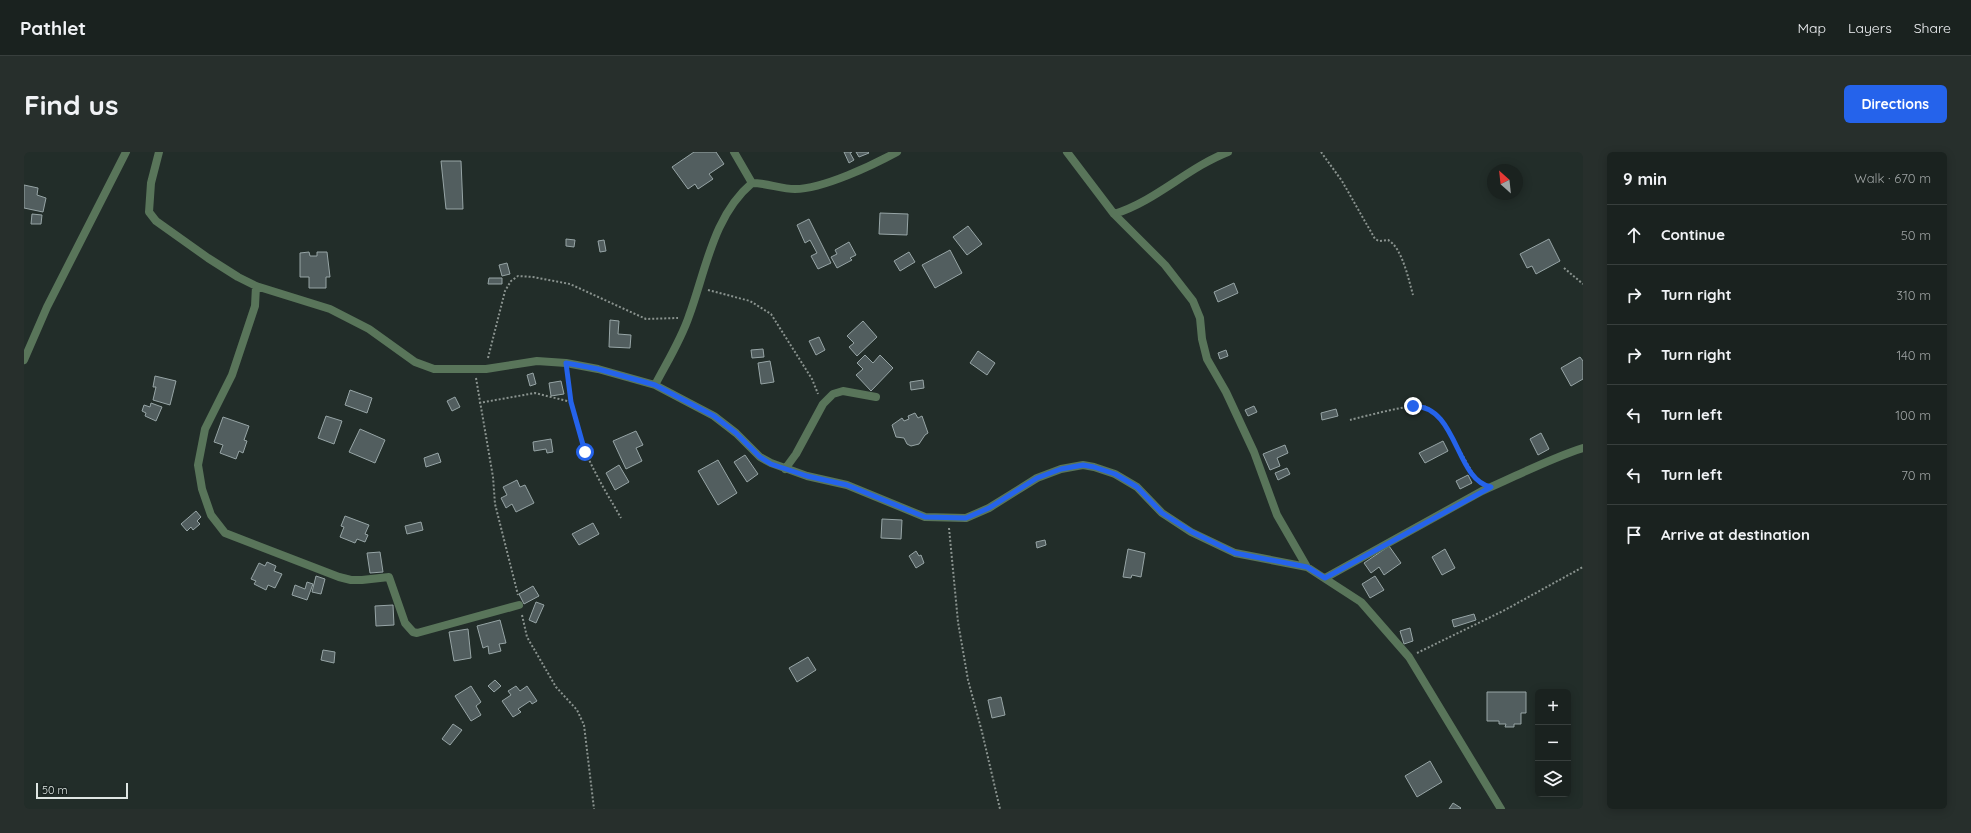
<!DOCTYPE html>
<meta charset="utf-8">
<style>
:root{--surface:#1a221f;--page:#272f2c;--text:#f1f3f6;--muted:#9fa4a4;--line:#383f3d;--accent:#2563eb}
body{margin:0;font-family:Quicksand,sans-serif;background:var(--page);color:var(--text)}
.controls{position:absolute;right:12px;bottom:12px;display:grid;overflow:hidden;border-radius:6px;box-shadow:0 2px 10px #0003}
.controls button{width:36px;height:36px;display:grid;place-items:center;padding:0;border:0;border-bottom:1px solid var(--line);background:var(--surface);color:var(--text);font:20px sans-serif}
.compass{position:absolute;left:1463px;top:12px;width:36px;height:36px;border-radius:50%;background:var(--surface);box-shadow:0 2px 10px #0003;rotate:333deg}
.scale{position:absolute;left:12px;bottom:10px;width:92px;box-sizing:border-box;padding-left:4px;border:2px solid #dfe6e3;border-top:0;font-size:11px;line-height:14px;white-space:nowrap;color:#dfe6e3;-webkit-text-stroke:3px #192320;paint-order:stroke}
.stop{position:absolute;width:12px;height:12px;margin:-9px;border:3px solid #2563eb;border-radius:50%;background:#fff}
.stop.end{background:#2563eb;border-color:#fff;box-shadow:0 1px 4px #0008}
.list{margin:0;padding:0;list-style:none}
h2{display:flex;justify-content:space-between;align-items:center;height:52px;margin:0;padding:0 16px;font-size:17px}
h2 small{font-size:13px;font-weight:400;color:var(--muted)}
.list li{display:grid;grid-template-columns:26px 1fr auto;gap:12px;align-items:center;box-sizing:border-box;height:60px;padding:0 16px;border-top:1px solid var(--line)}
.list b{display:block;font-size:15px;white-space:nowrap}
.list em{font-size:13px;font-style:normal;color:var(--muted)}
.icon{flex:none;width:22px;height:22px;fill:none;stroke:currentColor;stroke-width:2;stroke-linecap:round;stroke-linejoin:round}
.map{position:relative;flex:none;width:1559px;height:657px;overflow:hidden;border-radius:6px}
header{display:flex;align-items:center;gap:24px;box-sizing:border-box;height:56px;padding:0 20px;background:var(--surface);border-bottom:1px solid var(--line)}
header strong{font-size:19px}
nav{display:flex;gap:22px;margin-inline-start:auto;font-size:14px}
.intro{display:flex;align-items:center;justify-content:space-between;box-sizing:border-box;height:96px;padding:0 24px}
h1{margin:0;font-size:28px}
.button{padding:10px 18px;border-radius:6px;background:var(--accent);color:#fff;font-size:14px;font-weight:700}
main{display:flex;gap:24px;padding:0 24px}
aside{flex:1;background:var(--surface);border-radius:6px;box-shadow:0 2px 10px #0003}
.map>svg:first-child{display:block}
.building{fill:#525e5f;stroke:#97a5a6}
.lines{fill:none;stroke-linecap:round;stroke-linejoin:round}
.path{stroke:#8a938f;stroke-width:2;stroke-dasharray:2 2;stroke-linecap:butt}
.minor{stroke:#59755a;stroke-width:8}
.route{stroke:#2563eb;stroke-width:5}
</style>
<header>
<strong>Pathlet</strong>
<nav><a>Map</a><a>Layers</a><a>Share</a></nav>
</header>
<div class="intro"><h1>Find us</h1><a class="button">Directions</a></div>
<main>
<div class="map">
<svg width="1559" height="657" viewBox="0 0 1559 657">
<rect width="100%" height="100%" fill="#222d29"/>
<path class="building" d="M670,0h22l8,12 -15,10 4,5 -15,10 -3,-5 -7,5 -16,-22z
M820,0h8l-2,1 4,7 -5,3z
M832,0h12l1,1 -10,4z
M417,9h20l2,48h-17z
M0,33l14,3 -1,7 9,3 -3,14 -19,-4z
M856,61l28,1 -1,21 -28,-1z
M8,62l10,1 -1,9h-10z
M785,67l22,44 -13,6 -7,-13 6,-3 -7,-13 -5,3 -8,-18z
M944,74l14,18 -15,11 -14,-18z
M542,87l9,1 -1,7 -8,-1z
M1525,87l11,22 -24,13 -4,-8 -5,2 -7,-14z
M580,88l2,11 -6,1 -2,-11z
M825,90l7,13 -6,3 2,2 -15,8 -6,-11 6,-3 -2,-4z
M926,98l12,23 -27,15 -13,-23z
M285,100l1,4h7v-4h10l3,25h-4v11h-17v-11h-9v-24z
M885,100l6,10 -15,9 -6,-10z
M483,111l3,11 -8,2 -3,-11z
M465,126h13v6h-14z
M1210,131l4,10 -20,9 -4,-10z
M586,168l9,1 -1,13 13,1 -1,13 -21,-1z
M839,169l14,16 -20,19 -8,-9 5,-4 -7,-7z
M795,185l6,13 -9,5 -7,-14z
M739,197l1,8 -12,1 -1,-8z
M1202,198l2,6 -8,3 -2,-6z
M954,199l17,12 -8,12 -17,-12z
M841,203l8,8 7,-8 13,13 -22,23 -15,-16 7,-6 -6,-6z
M1556,205l3,4v18l-12,7 -10,-18z
M746,209l4,21 -13,2 -3,-21z
M509,221l3,11 -6,2 -3,-11z
M131,224l21,5 -6,24 -17,-5 3,-13h-3z
M899,228l1,8 -13,2 -1,-8z
M537,229l3,13 -13,2 -2,-13z
M326,238l22,8 -5,15 -22,-8z
M431,245l5,10 -8,4 -5,-10z
M127,251l11,4 -6,14 -11,-5 1,-3 -4,-2 2,-6 6,2z
M1230,254l3,6 -9,4 -3,-6z
M1312,257l2,7 -16,4 -1,-7z
M891,261l3,5 4,-2 6,17 -3,2 -6,9 -8,2 -4,-2 -3,-6 -8,-1 -4,-12 10,-7 2,3 5,-2 -1,-3z
M302,264l16,5 -8,23 -16,-6z
M199,265l26,9 -5,14 3,1 -4,12 -4,-2 -3,8 -16,-6 3,-8 -9,-3z
M336,277l25,11 -10,23 -26,-11z
M612,279l7,14 -7,3 6,13 -16,8 -13,-28z
M1517,281l8,16 -11,6 -8,-16z
M527,287l2,13 -6,1 -1,-4 -12,2 -1,-9z
M1419,289l5,10 -23,12 -6,-10z
M1261,293l3,8 -11,5 3,8 -10,4 -7,-16z
M414,301l3,9 -15,5 -2,-9z
M721,303l13,19 -11,8 -13,-20z
M694,308l19,33 -19,12 -20,-34z
M595,313l10,17 -14,8 -9,-17z
M1263,316l3,6 -12,6 -3,-7z
M1444,323l4,8 -12,6 -4,-8z
M493,328l3,7 5,-2 9,18 -18,9 -4,-8 -6,4 -5,-10 6,-3 -4,-8z
M172,359l5,6 -4,4 3,3 -7,6 -2,-3 -4,4 -6,-7z
M321,364l24,9 -4,9 3,1 -3,7 -8,-3 -2,4 -15,-6 4,-10 -3,-1z
M858,367l20,1 -1,19 -20,-1z
M397,370l2,8 -16,4 -2,-8z
M569,371l6,11 -20,11 -7,-11z
M1021,388l1,5 -9,3 -1,-6z
M1365,394l12,17 -17,12 -5,-8 -8,6 -7,-10z
M1104,397l17,4 -4,24 -9,-2 -1,3 -8,-1z
M1421,397l10,19 -13,7 -10,-18z
M892,399l3,5 2,-1 3,8 -8,5 -7,-12z
M356,400l3,20 -13,1 -3,-20z
M243,410l9,4 -2,5 8,3 -7,14 -7,-3 -2,5 -12,-6 2,-3 -5,-2 8,-16 6,3z
M292,424l9,3 -4,15 -9,-2z
M1351,424l9,14 -14,8 -8,-14z
M283,430l6,2 -6,16 -15,-5 3,-10 10,4z
M509,434l6,10 -15,8 -5,-10z
M512,450l8,3 -8,18 -7,-3z
M369,453l1,20 -18,1 -1,-20z
M1450,462l2,6 -22,7 -2,-7z
M476,468l6,23 -7,1 2,7 -12,3 -1,-8 -5,2 -6,-22z
M1386,476l3,13 -9,3 -4,-13z
M444,477l3,29 -17,3 -5,-29z
M299,498l12,2 -1,11 -13,-3z
M784,505l8,13 -19,12 -8,-14z
M471,528l6,6 -7,6 -6,-6z
M447,534l10,16 -5,4 5,9 -10,6 -16,-25z
M492,534l4,5 7,-5 10,15 -5,3 -2,-3 -12,8 3,3 -8,5 -11,-16 9,-6 -3,-4z
M1463,540h39v21h-5v11h-7v3h-9l1,-3h-7v-3h-12z
M977,545l4,18 -13,3 -4,-18z
M429,572l9,6 -12,15 -8,-6z
M1406,609l12,21 -25,15 -12,-21z
M1429,651l8,5 -1,1h-11z"/>
<g class="lines">
<path class="path" d="M1297,0l21,29 33,58 4,2 9,-1c14,7 21,41 25,55
M1540,116l19,16
M684,138l42,11 21,13 41,65 6,15
M464,206l17,-67 6,-10 7,-5 15,1 37,7 76,35 32,-1
M543,220c4,27 8,56 19,81 10,23 23,44 35,65
M452,226l17,99 2,27 23,91
M455,251l56,-10 36,9
M1326,268c16,-4 60,-16 73,-14 20,4 43,60 56,77
M925,376l9,94 10,58 14,52 18,77
M498,463l5,22 29,50 21,23 7,15 10,84
M1393,501l86,-42 80,-44"/>
<path class="minor" d="M135,0l-8,31 -2,29 7,9 52,37 30,19 18,9 74,23 39,20 46,33 19,7h52l51,-8 29,2 32,6 57,16 59,31 22,17 24,24 11,6 36,13 40,9 78,32 41,1 23,-10 48,-30 24,-9 22,-4 11,2 21,7 22,13 25,26 29,19 44,21 72,14 54,35 48,55 92,152
M710,0l18,31
M1043,0l47,62 51,51 28,36 7,17 2,21 5,20 19,33 28,60 23,63 30,52
M1090,62c42,-13 73,-46 114,-62
M232,134l-1,20 -23,69 -27,54 -7,36 4,24 9,26 14,18 114,44 12,3h11l27,-3 16,46 8,9 4,1 102,-28
M0,208l23,-53 79,-155
M631,233c12,-23 26,-45 34,-69 17,-46 24,-100 63,-133 15,0 29,6 43,6 28,0 78,-24 102,-37
M761,317l11,-15 27,-50 10,-10 10,-3 33,6
M1301,426l157,-87c33,-14 66,-32 101,-43"/>
</g>
<g class="lines">
<path class="route" d="M561,300l-14,-50 -5,-39 32,6 57,16 59,31 22,17 24,24 11,7 36,12 40,9 78,32 41,1 23,-10 48,-30 24,-9 22,-4 11,2 21,7 22,13 25,26 30,19 43,21 72,14 18,11 166,-91c-36,-7 -33,-81 -78,-81"/>
</g>
</svg>
<div class="controls">
<button>+</button>
<button>−</button>
<button><svg class="icon" aria-label="layers" viewBox="0 0 24 24"><path d="M12 4l9 5-9 5-9-5zM3 14l9 5 9-5"/></svg></button>
</div>
<svg class="compass" viewBox="-18 -18 36 36"><path d="M0-13l5 13h-10z" fill="#e53935"/><path d="M0 13l5-13h-10z" fill="#9fa4a4"/></svg>
<div class="scale">50 m</div>
<div class="stop" style="left:561px;top:300px"></div>
<div class="stop end" style="left:1389px;top:254px"></div>
</div>
<aside>
<h2>9 min<small>Walk · 670 m</small></h2>
<ul class="list">
<li><svg class="icon" aria-label="ahead" viewBox="0 0 24 24"><path d="M12 20V5M6 11l6-6 6 6"/></svg><div><b>Continue</b></div><em>50 m</em></li>
<li><svg class="icon" aria-label="right" viewBox="0 0 24 24"><path d="M7 20v-9h11M14 6l5 5-5 5"/></svg><div><b>Turn right</b></div><em>310 m</em></li>
<li><svg class="icon" aria-label="right" viewBox="0 0 24 24"><path d="M7 20v-9h11M14 6l5 5-5 5"/></svg><div><b>Turn right</b></div><em>140 m</em></li>
<li><svg class="icon" aria-label="left" viewBox="0 0 24 24"><path d="M17 20v-9H6M10 6l-5 5 5 5"/></svg><div><b>Turn left</b></div><em>100 m</em></li>
<li><svg class="icon" aria-label="left" viewBox="0 0 24 24"><path d="M17 20v-9H6M10 6l-5 5 5 5"/></svg><div><b>Turn left</b></div><em>70 m</em></li>
<li><svg class="icon" aria-label="arrive" viewBox="0 0 24 24"><path d="M6 21V4h12l-3 4 3 4H6"/></svg><div><b>Arrive at destination</b></div></li>
</ul>
</aside>
</main>
